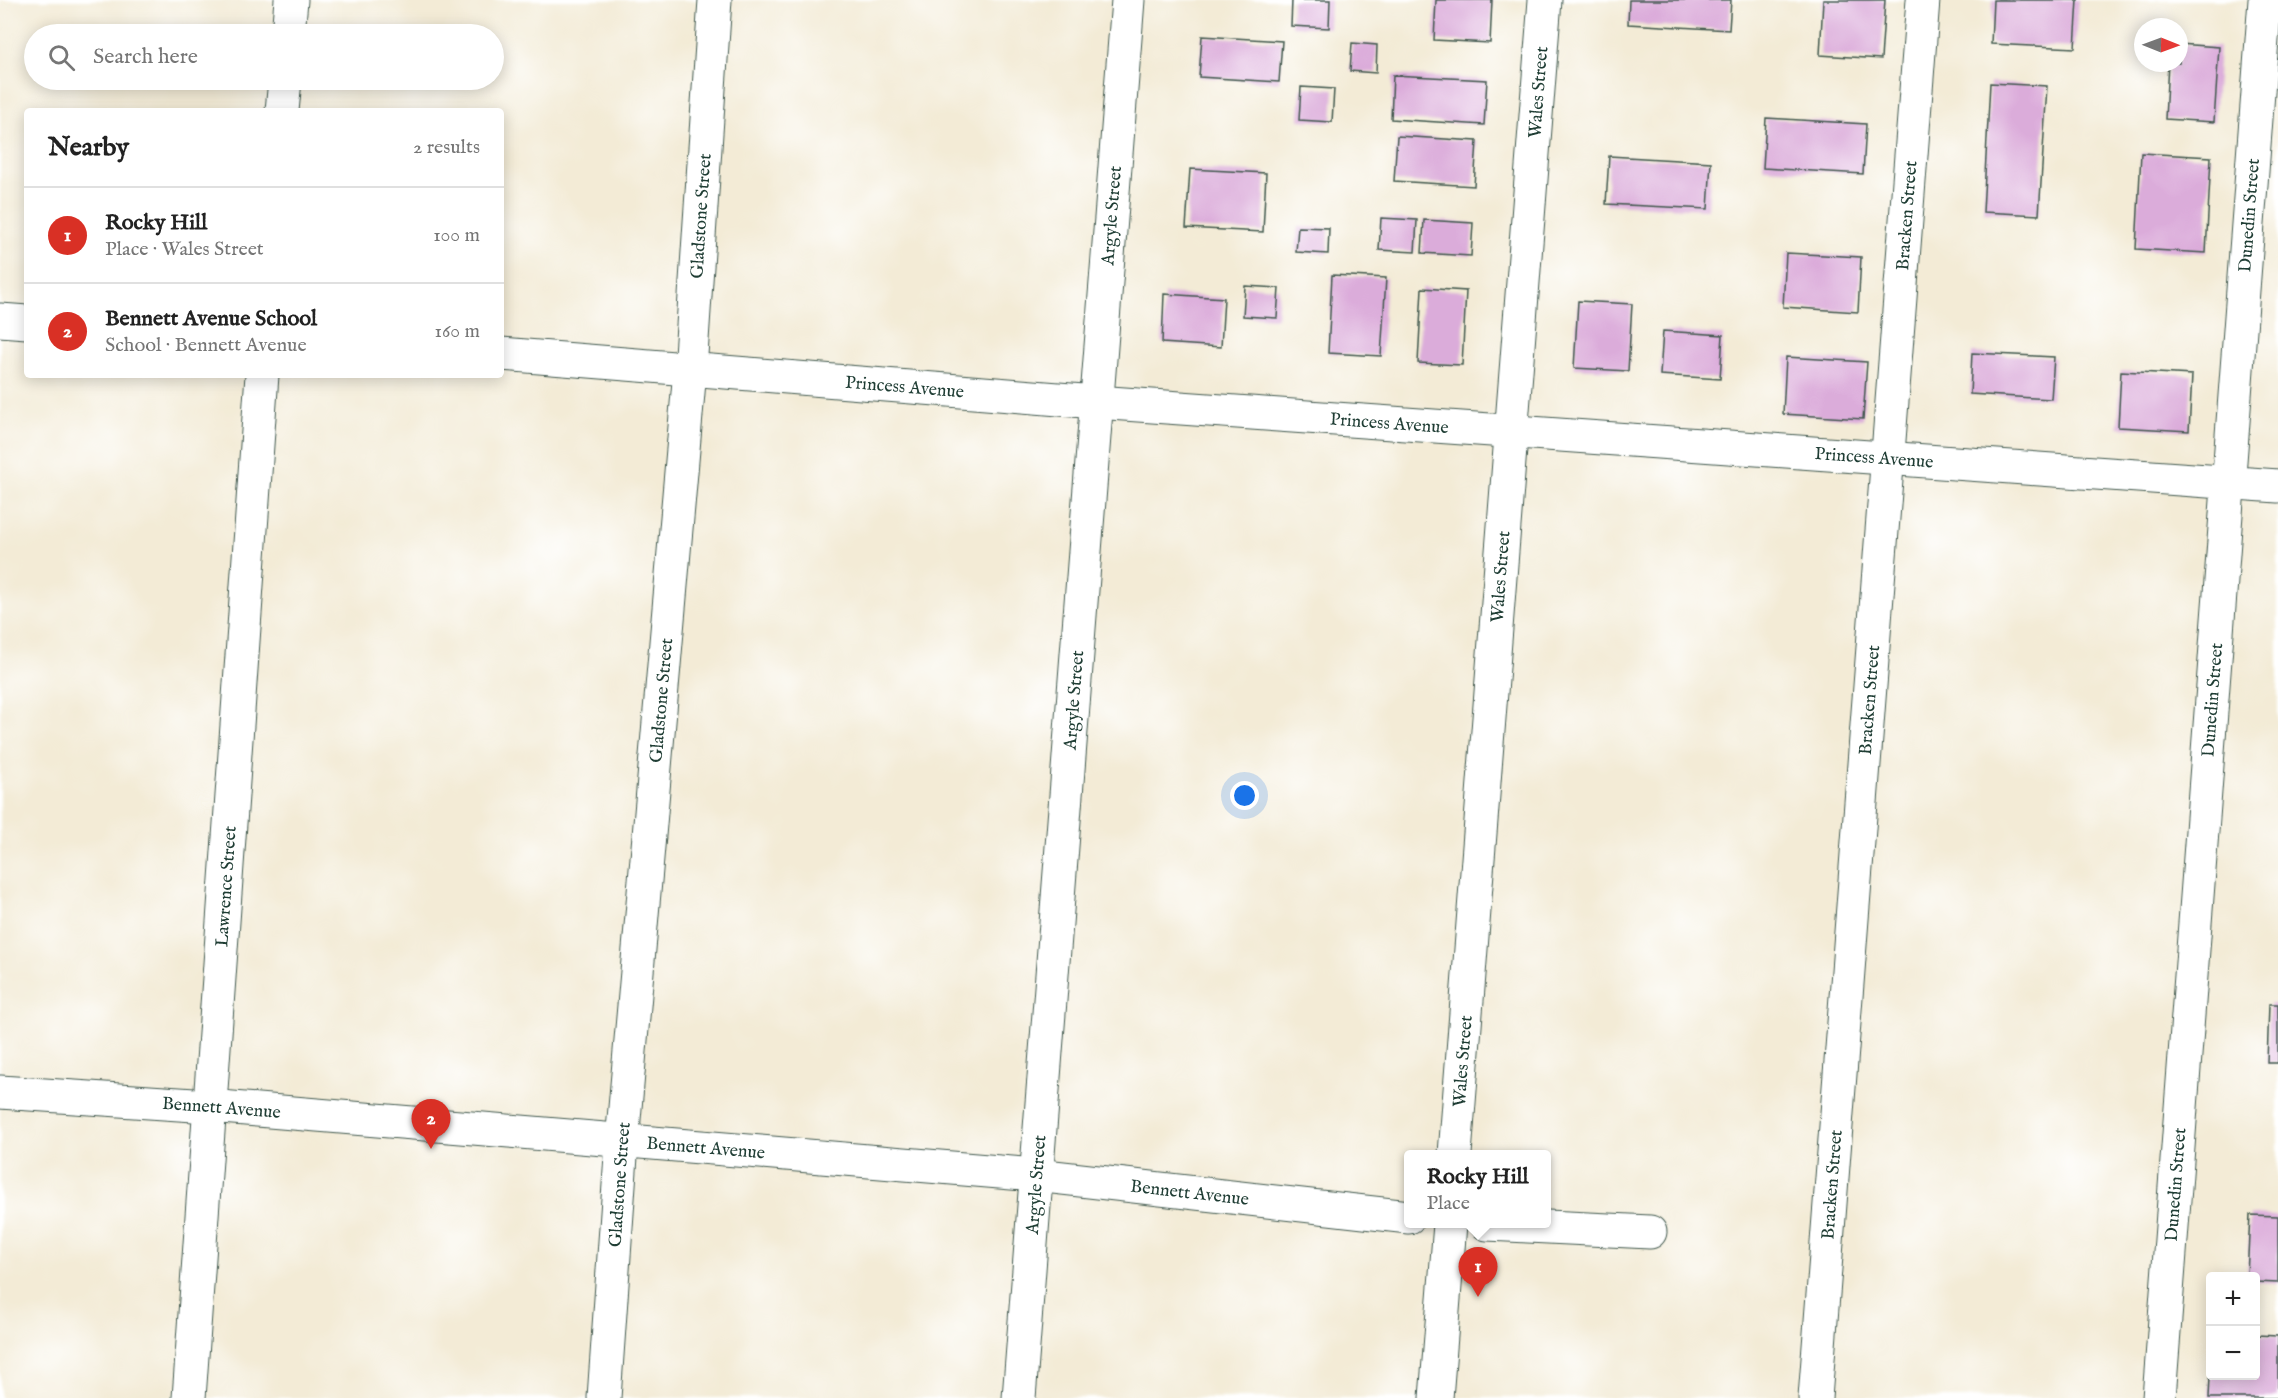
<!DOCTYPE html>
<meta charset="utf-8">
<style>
:root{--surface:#fff;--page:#f6f6f6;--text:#222;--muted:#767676;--line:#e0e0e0;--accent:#d93025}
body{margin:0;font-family:"IM FELL English",serif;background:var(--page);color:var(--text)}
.controls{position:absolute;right:18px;bottom:18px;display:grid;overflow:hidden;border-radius:6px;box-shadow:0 3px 15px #0003}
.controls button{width:54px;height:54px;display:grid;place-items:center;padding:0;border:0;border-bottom:2px solid var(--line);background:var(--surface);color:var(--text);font:30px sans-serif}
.compass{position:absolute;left:2134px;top:18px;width:54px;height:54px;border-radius:50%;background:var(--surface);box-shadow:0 3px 15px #0003;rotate:91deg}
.you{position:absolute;left:1245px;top:796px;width:21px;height:21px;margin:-15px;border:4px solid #fff;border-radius:50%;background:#1a73e8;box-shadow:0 0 0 9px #1a73e833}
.badge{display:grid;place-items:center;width:39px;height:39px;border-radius:50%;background:var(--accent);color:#fff;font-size:20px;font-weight:700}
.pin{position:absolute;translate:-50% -50px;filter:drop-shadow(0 2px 3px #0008)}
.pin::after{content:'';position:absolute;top:32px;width:21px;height:18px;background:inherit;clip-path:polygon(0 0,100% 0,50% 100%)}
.popup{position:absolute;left:1404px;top:1150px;width:147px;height:78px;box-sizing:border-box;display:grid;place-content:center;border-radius:6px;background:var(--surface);filter:drop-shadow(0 2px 4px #0005);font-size:20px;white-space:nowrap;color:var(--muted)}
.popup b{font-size:22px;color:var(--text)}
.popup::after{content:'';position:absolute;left:50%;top:100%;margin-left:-12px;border:12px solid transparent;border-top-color:var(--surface)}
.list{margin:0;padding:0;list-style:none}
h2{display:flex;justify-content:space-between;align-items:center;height:78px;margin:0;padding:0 24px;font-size:26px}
h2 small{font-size:20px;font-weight:400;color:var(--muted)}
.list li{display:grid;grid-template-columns:39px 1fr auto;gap:18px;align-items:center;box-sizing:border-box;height:96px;padding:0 24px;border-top:2px solid var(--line)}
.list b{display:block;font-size:22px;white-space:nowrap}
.list p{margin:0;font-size:20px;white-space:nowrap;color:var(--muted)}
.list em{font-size:20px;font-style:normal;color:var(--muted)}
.icon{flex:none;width:33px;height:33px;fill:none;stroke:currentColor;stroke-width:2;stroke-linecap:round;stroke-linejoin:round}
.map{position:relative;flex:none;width:2278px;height:1398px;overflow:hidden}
.search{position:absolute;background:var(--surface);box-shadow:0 3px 15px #0003;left:24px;top:24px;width:480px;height:66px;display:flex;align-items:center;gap:15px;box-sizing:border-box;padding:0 21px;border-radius:33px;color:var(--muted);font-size:22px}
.panel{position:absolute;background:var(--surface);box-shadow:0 3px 15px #0003;left:24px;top:108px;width:480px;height:270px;border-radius:6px}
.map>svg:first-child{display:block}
.building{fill:#dbacda}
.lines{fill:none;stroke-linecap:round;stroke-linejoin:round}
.street-casing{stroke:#3f574c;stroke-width:35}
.street{stroke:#fff;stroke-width:33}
.labels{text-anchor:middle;stroke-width:5;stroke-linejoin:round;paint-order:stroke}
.street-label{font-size:18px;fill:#1f3d34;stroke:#fff}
</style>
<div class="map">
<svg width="2278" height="1398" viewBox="0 0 2278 1398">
<rect width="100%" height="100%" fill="#fff"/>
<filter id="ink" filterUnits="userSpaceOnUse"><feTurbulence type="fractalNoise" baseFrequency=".0167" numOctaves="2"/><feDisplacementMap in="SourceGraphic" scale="12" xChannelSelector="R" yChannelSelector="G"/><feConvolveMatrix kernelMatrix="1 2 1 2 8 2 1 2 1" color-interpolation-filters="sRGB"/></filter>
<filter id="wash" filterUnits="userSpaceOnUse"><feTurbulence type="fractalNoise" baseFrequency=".008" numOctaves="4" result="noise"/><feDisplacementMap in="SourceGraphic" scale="24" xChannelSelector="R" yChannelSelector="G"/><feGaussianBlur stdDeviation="1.35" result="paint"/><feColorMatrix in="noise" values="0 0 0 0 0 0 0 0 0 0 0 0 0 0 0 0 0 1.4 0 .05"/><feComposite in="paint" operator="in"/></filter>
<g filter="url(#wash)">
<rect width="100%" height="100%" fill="#f3ebd6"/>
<g id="blocks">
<path class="building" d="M1292,0h38l-1,28 -38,-2z
M1436,0h56l-2,43 -56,-3z
M1629,0h102l-2,30 -101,-6z
M1823,0h62l-4,59 -61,-4z
M1993,0h85l-3,48 -84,-4z
M1202,36l80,5 -3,41 -80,-5z
M1352,43l25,2 -1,28 -26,-2z
M2179,44l40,3 -5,75 -49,-3 3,-56h11z
M1393,75l94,5 -3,45 -93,-6z
M1990,83l57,3 -8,129 -56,-3z
M1301,87l33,2 -2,33 -33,-2z
M1766,118l100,6 -3,50 -100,-6z
M1397,136l80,5 -3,45 -80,-5z
M2141,153l70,4 -5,96 -70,-4z
M1609,156l102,6 -3,47 -102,-5z
M1190,169l76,4 -3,59 -77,-4z
M1381,218l36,2 -2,32 -36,-2z
M1424,220l49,3 -2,33 -49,-3z
M1298,227l31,1 -1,26 -32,-2z
M1786,253l75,4 -3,55 -75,-5z
M1332,275l54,3 -5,78 -53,-3z
M1245,286l34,2 -2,30 -34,-2z
M1422,288l44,3 -4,74 -44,-2z
M1164,294l60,4 -3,49 -59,-4z
M1578,301l54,3 -4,67 -54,-3z
M1663,331l60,4 -3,44 -60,-4z
M1972,353l82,4 -3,42 -81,-5z
M1786,357l81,5 -4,57 -80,-5z
M2121,371l71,4 -3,56 -71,-4z
M2269,1004h9v59h-11z
M2250,1215l28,1v67l-22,-1v-6h-9z
M2256,1335l22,1v62h-69l1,-22h46z"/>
</g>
</g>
<g filter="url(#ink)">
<use href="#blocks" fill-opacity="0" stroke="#3f574c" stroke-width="1.5"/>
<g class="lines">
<defs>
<g id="street">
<path d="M288,34l3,-34"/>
<path d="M282,111l3,-31"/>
<path d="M0,320l27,2"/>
<path id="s1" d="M501,354l595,48 1182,84"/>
<path id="s2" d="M0,1092l209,14 827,69 373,42"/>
<path id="s3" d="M1455,1154l90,-1154"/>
<path d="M1487,1224l163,8"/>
<path id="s4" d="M189,1398l73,-1023"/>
<path id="s5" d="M604,1398l18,-256 68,-772 25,-370"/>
<path id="s6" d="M1019,1398l109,-1398"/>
<path d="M1436,1398l14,-174"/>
<path id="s7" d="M1815,1398l108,-1398"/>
<path id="s8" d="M2159,1398l106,-1398"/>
</g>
</defs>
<use href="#street" class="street-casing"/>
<use href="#street" class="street"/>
</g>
</g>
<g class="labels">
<g class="street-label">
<text dy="6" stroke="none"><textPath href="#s3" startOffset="1065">Wales Street</textPath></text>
<text dy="6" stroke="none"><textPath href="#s6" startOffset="1186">Argyle Street</textPath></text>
<text dy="6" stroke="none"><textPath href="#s7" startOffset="1186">Bracken Street</textPath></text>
<text dy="6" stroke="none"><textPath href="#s8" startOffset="1186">Dunedin Street</textPath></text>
<text dy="6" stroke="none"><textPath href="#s5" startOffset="1186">Gladstone Street</textPath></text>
<text dy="6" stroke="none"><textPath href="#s1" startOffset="405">Princess Avenue</textPath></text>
<text dy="6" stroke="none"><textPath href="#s1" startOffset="891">Princess Avenue</textPath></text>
<text dy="6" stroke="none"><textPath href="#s1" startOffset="1377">Princess Avenue</textPath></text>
<text dy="6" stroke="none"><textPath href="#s3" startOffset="579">Wales Street</textPath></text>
<text dy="6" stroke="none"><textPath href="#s5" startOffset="700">Gladstone Street</textPath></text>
<text dy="6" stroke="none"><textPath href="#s6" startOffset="700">Argyle Street</textPath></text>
<text dy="6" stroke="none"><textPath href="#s7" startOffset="700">Bracken Street</textPath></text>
<text dy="6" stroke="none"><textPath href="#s8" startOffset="700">Dunedin Street</textPath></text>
<text dy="6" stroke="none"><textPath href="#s4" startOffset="513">Lawrence Street</textPath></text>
<text dy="6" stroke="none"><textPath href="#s3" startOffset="93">Wales Street</textPath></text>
<text dy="6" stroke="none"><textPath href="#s2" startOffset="222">Bennett Avenue</textPath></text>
<text dy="6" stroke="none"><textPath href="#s2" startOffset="708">Bennett Avenue</textPath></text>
<text dy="6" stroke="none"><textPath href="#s5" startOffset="214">Gladstone Street</textPath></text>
<text dy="6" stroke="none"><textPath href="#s6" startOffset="214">Argyle Street</textPath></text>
<text dy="6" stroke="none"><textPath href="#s7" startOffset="214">Bracken Street</textPath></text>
<text dy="6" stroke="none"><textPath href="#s8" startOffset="214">Dunedin Street</textPath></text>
<text dy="6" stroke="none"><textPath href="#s2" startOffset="1194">Bennett Avenue</textPath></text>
</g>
</g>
</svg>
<div class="controls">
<button>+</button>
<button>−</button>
</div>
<svg class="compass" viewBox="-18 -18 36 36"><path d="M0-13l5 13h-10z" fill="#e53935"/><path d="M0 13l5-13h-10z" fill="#767676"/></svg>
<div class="you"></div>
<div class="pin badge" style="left:1478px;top:1297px">1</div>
<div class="popup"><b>Rocky Hill</b>Place</div>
<div class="pin badge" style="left:431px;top:1149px">2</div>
<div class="search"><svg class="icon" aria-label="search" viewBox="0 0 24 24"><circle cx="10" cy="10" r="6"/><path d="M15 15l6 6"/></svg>Search here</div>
<section class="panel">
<h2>Nearby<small>2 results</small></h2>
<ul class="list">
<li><span class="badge">1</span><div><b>Rocky Hill</b><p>Place · Wales Street</p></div><em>100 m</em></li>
<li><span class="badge">2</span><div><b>Bennett Avenue School</b><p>School · Bennett Avenue</p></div><em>160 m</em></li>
</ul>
</section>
</div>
